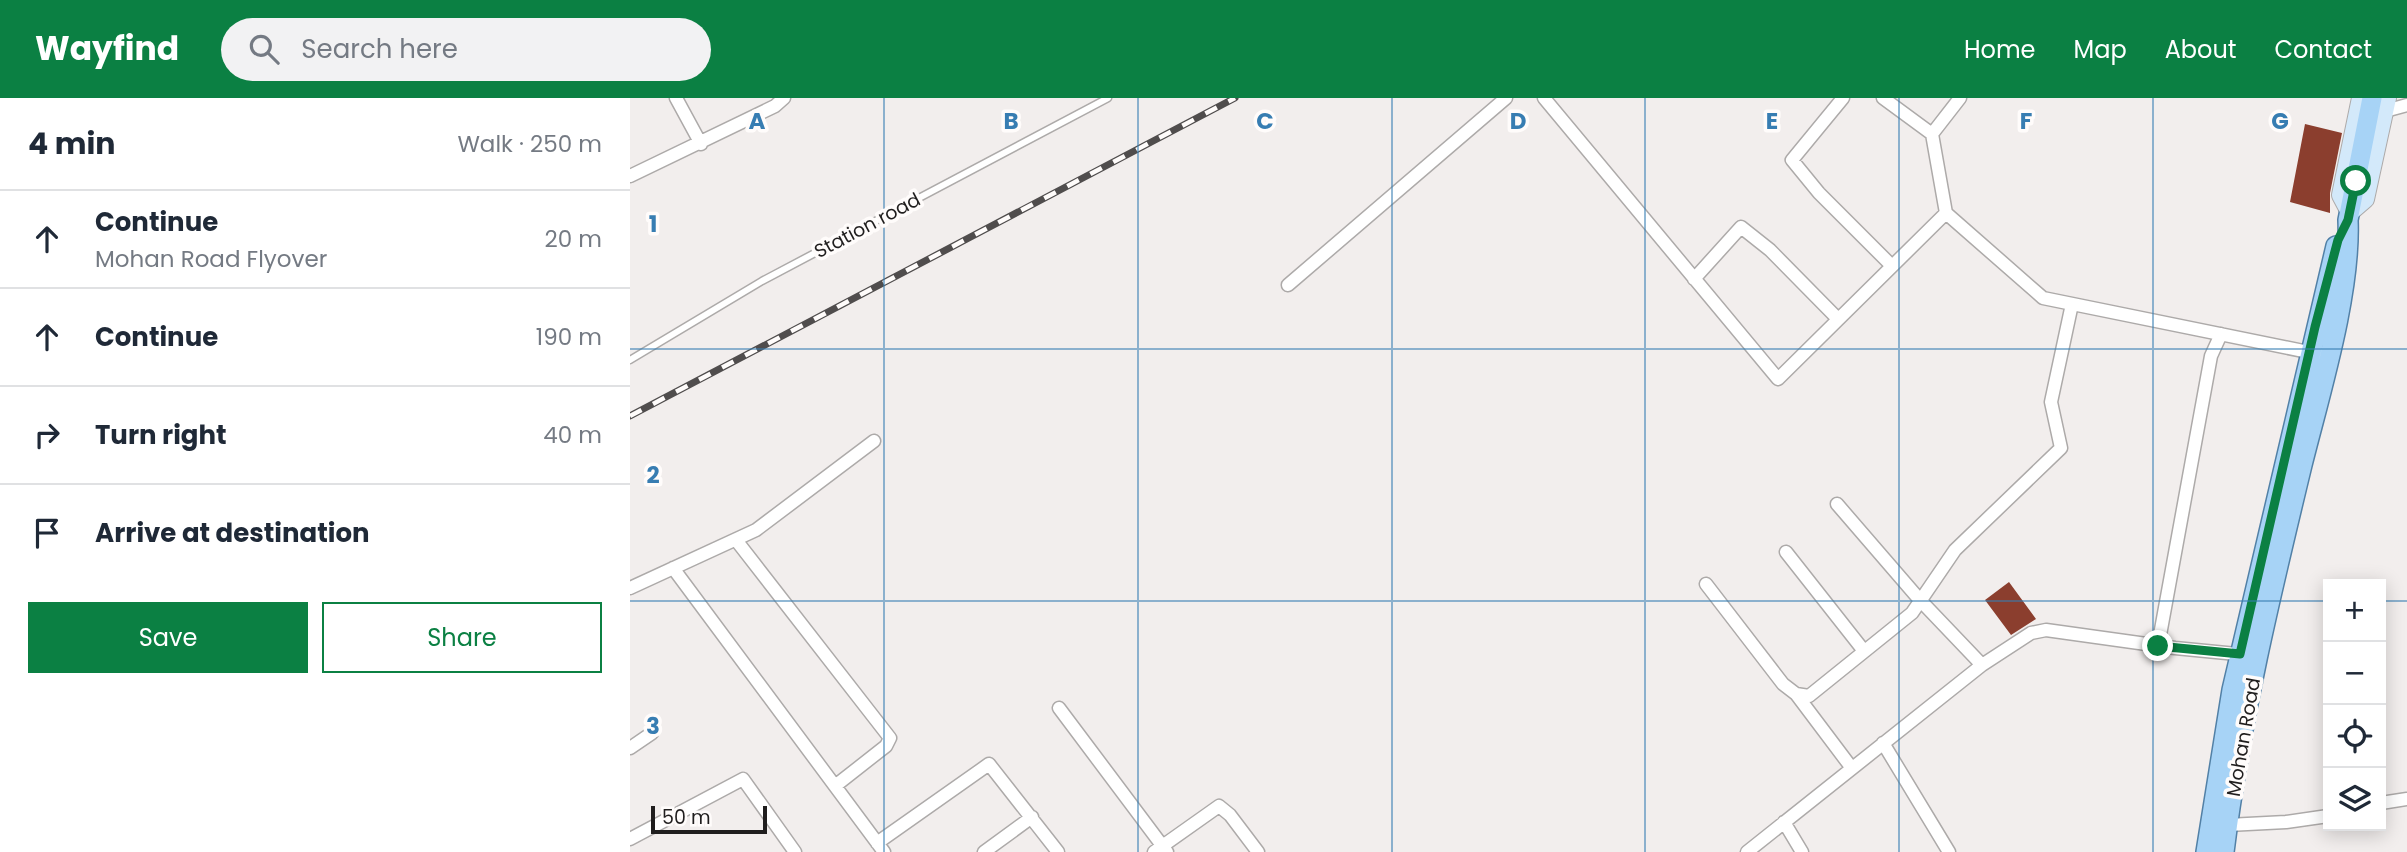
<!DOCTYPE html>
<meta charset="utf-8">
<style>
:root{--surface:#fff;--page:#f2f2f3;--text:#1f2937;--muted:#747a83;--line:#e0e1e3;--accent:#0b8043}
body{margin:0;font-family:Poppins,sans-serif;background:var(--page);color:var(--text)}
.controls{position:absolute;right:21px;bottom:21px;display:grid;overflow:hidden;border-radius:0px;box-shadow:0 4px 18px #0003}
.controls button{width:63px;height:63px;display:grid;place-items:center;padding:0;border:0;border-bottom:2px solid var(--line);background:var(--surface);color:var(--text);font:35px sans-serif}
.scale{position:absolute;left:21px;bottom:18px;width:116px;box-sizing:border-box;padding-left:7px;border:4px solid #201e1e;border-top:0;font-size:19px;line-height:24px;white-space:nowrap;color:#201e1e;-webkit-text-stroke:5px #fffcfb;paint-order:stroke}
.stop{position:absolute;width:21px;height:21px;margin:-16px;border:5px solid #0b8043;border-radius:50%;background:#fff}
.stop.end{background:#0b8043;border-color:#fff;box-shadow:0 2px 7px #0008}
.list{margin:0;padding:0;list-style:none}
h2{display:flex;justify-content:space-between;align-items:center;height:91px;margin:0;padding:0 28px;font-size:30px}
h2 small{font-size:23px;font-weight:400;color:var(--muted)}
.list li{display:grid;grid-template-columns:46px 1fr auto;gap:21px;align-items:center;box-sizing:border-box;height:98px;padding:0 28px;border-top:2px solid var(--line)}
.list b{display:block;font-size:26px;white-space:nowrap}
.list p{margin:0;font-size:23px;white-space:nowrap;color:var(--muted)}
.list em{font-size:23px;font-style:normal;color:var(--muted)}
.actions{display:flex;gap:14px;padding:21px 28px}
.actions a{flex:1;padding:16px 0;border:2px solid var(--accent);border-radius:0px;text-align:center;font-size:24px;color:var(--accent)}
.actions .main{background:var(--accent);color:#fff}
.icon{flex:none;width:38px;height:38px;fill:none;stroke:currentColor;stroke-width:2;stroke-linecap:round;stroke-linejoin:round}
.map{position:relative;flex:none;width:1777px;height:754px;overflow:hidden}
header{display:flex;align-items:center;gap:42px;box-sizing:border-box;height:98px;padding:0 35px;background:var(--accent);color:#fff}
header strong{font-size:33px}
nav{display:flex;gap:38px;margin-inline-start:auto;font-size:24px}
.search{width:490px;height:63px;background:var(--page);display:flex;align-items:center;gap:18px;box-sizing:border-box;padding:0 24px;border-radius:38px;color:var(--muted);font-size:26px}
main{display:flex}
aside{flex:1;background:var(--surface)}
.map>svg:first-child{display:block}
.building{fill:#8b3e2e}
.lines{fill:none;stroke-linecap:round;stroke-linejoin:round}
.lane-casing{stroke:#adaaa9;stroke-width:9}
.street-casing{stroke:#adaaa9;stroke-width:15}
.secondary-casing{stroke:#adaaa9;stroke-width:20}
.primary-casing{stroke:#5280a6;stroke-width:22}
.lane{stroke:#fff;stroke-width:6}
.street{stroke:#fff;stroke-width:12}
.secondary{stroke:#d3e9fa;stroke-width:18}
.primary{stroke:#a7d3f6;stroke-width:19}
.rail-casing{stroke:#504d4d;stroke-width:7}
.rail{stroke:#fffcfb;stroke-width:4.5;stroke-dasharray:13;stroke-linecap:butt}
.route{stroke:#0b8043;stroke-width:9}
.grid{fill:none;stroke:#377db2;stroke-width:2;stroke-opacity:0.55}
.labels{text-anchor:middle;stroke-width:7;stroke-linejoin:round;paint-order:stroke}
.street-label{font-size:19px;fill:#201e1e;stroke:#fffcfb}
.grid-label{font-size:23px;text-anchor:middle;font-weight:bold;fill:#377db2;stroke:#fffcfb;stroke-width:7;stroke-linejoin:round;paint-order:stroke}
</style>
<header>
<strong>Wayfind</strong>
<div class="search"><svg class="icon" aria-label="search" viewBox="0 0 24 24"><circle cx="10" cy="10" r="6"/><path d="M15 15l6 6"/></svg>Search here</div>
<nav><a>Home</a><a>Map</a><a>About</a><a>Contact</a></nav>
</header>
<main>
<aside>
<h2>4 min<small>Walk · 250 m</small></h2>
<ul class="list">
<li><svg class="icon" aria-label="ahead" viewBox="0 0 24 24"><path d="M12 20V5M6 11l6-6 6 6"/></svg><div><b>Continue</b><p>Mohan Road Flyover</p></div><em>20 m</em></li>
<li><svg class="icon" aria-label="ahead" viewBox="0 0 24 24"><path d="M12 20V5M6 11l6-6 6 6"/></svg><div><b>Continue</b></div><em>190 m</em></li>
<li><svg class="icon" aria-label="right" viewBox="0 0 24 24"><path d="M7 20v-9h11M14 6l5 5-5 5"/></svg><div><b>Turn right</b></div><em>40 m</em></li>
<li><svg class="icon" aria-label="arrive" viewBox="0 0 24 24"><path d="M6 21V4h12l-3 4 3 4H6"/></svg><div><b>Arrive at destination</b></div></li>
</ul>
<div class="actions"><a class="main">Save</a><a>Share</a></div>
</aside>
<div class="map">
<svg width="1777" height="754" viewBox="0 0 1777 754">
<rect width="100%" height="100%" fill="#f2eeed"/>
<path class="building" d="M1675,26l37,9 -12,60v20l-40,-11z
M1379,484l27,37 -25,16 -26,-35z"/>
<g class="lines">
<defs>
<path id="lane" d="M0,262l132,-79 346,-183"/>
<path id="street" d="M46,0l25,46
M914,0l234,281 168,-166 97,85 275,56
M1213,0l-51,62 27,33 73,73
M1253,0l49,36 14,79
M1755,13l22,-6
M1302,36l28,-36
M0,78l145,-70 9,-8
M1064,181l47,-52 29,23 68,69
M658,187l218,-187
M1207,406l82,95 63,66
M106,442l154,198 -4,8 -51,40
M1156,454l78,99
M43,470l211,284
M1076,486l77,100 13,10 13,2 103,-83 43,-63 106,-102 -10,-46 21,-98
M0,490l126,-58 118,-89
M1528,548l53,-290 10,-22
M1166,596l55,73
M429,610l108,144
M1253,645l66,109
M0,650l22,-15
M1751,705l26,-4
M1154,724l18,30
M1598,727l58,-3 42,-6
M0,741l113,-60 52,73
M247,745l112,-79 69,88
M354,754l48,-35
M524,754l65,-46 11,9 28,37
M1117,754l235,-187 49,-32 15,-3 129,18 72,7"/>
<path id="secondary" d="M1731,0l-20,97 9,17 15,-13 22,-101"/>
<path id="primary" d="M1576,754l26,-162 104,-444
M1594,754c16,-131 47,-259 78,-387 18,-72 49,-172 46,-245l24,-122"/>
</defs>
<use href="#lane" class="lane-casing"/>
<use href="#street" class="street-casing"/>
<use href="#secondary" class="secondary-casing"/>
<use href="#primary" class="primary-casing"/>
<use href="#lane" class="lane"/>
<use href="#street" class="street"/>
<use href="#secondary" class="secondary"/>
<use href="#primary" class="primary"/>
<defs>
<path id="rail" d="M0,318l605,-318"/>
</defs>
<use href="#rail" class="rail-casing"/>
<use href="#rail" class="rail"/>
</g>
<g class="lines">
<path class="route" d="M1528,548l82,8 75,-327 23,-87 10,-20 8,-39"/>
</g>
<path class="grid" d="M254,0v754M508,0v754M762,0v754M1015,0v754M1269,0v754M1523,0v754M0,251h1777M0,503h1698M1751,503h26"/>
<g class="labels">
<g class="street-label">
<text transform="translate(237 127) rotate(-28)" y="7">Station road</text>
<text transform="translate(1613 639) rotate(-80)" y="7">Mohan Road</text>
</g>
</g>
<g class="grid-label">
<text x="127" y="31">A</text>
<text x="381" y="31">B</text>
<text x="635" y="31">C</text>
<text x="888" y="31">D</text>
<text x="1142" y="31">E</text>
<text x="1396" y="31">F</text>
<text x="1650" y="31">G</text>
<text x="23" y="134">1</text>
<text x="23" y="385">2</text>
<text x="23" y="636">3</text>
</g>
</svg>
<div class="controls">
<button>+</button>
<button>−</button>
<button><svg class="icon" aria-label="locate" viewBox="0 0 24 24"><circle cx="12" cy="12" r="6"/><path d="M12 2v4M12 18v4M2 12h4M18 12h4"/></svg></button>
<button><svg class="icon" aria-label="layers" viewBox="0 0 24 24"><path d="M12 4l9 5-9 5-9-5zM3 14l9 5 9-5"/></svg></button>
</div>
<div class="scale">50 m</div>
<div class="stop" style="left:1726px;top:83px"></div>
<div class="stop end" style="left:1528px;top:548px"></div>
</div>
</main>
